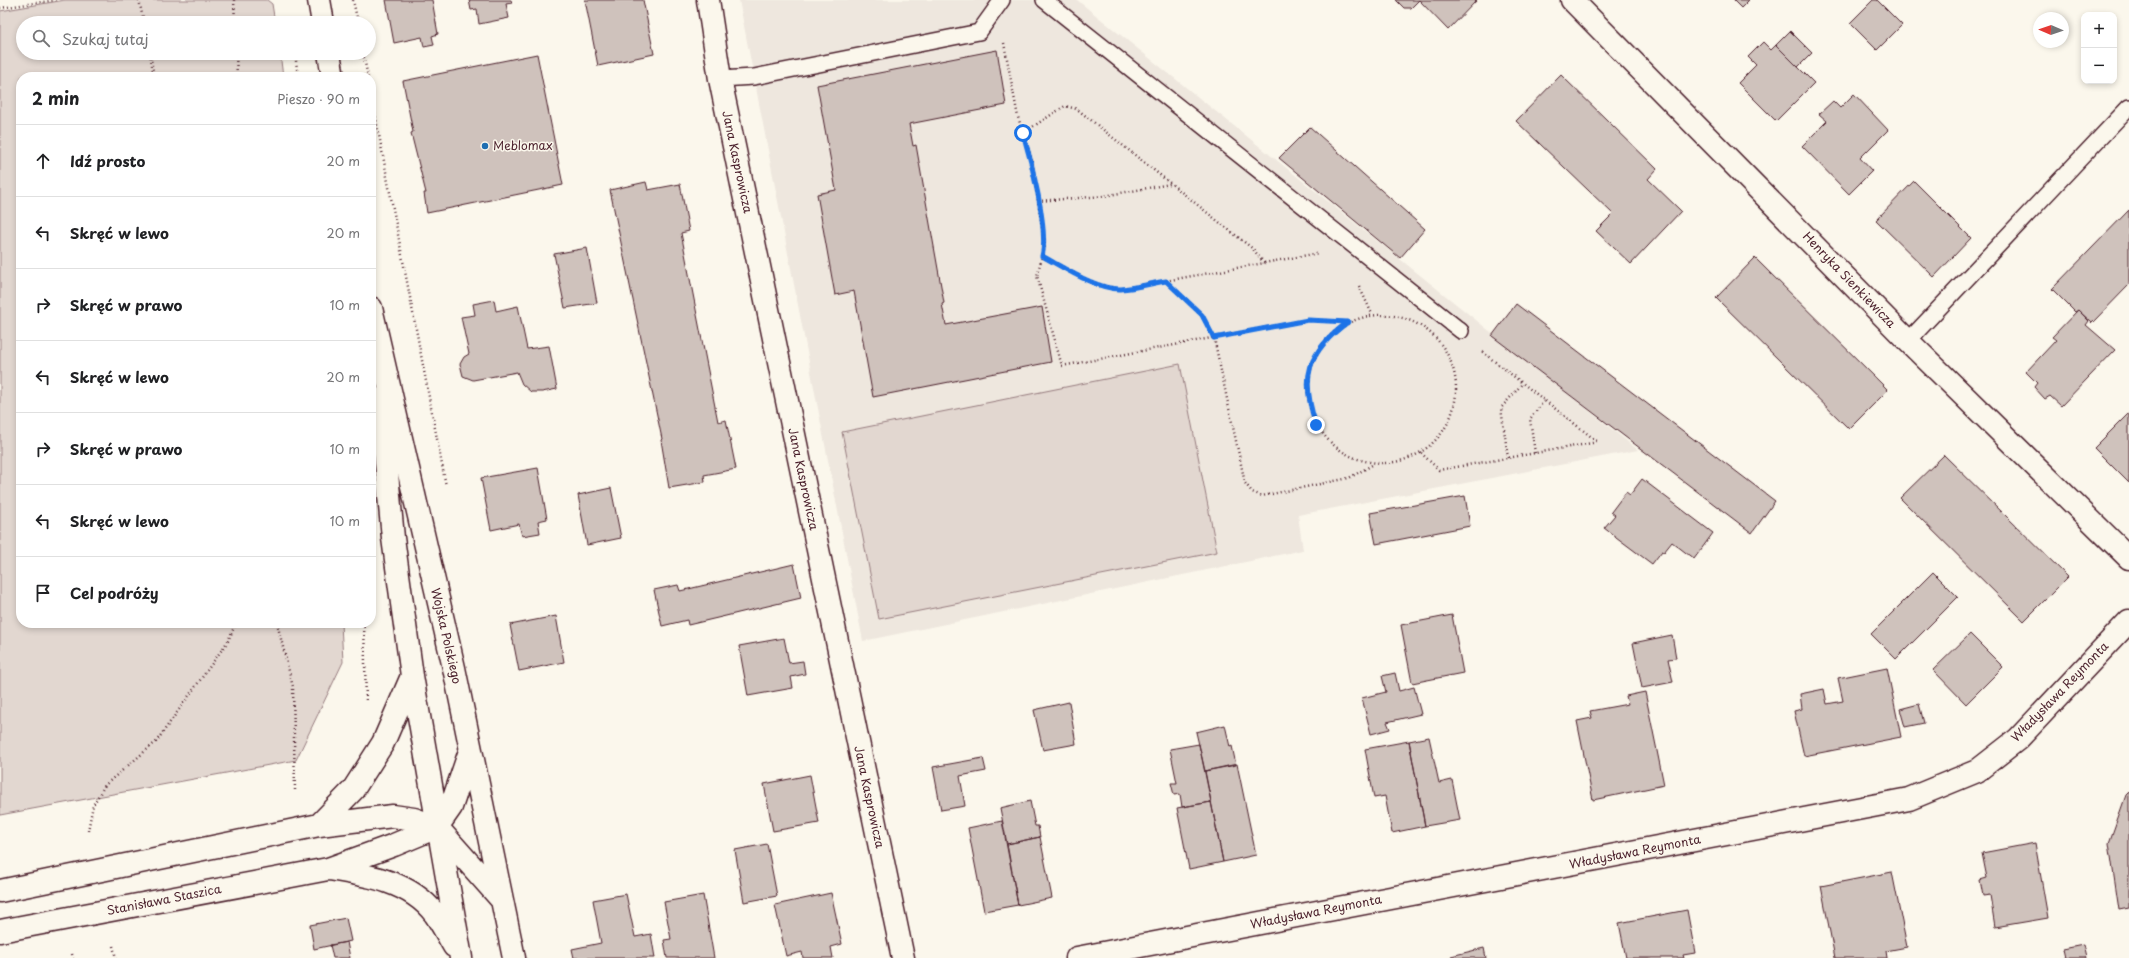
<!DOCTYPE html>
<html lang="pl">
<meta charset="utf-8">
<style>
:root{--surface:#fff;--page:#f6f6f6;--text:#202124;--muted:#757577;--line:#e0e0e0}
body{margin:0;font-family:"Playpen Sans",sans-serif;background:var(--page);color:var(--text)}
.controls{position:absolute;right:12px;top:12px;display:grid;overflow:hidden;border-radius:8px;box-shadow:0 2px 6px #0003}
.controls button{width:36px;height:36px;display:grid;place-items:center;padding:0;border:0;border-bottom:1px solid var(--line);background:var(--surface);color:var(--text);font:20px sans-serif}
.compass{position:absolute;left:2033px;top:12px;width:36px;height:36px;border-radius:50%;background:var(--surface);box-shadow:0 2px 6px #0003;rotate:272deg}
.stop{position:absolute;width:12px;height:12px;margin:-9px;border:3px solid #1a73e8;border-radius:50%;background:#fff}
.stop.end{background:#1a73e8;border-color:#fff;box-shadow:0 1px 4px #0008}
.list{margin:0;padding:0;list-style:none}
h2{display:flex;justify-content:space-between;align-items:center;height:52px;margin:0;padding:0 16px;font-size:17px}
h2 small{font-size:13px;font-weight:400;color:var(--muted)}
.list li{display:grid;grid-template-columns:26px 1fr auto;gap:12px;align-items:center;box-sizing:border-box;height:72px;padding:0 16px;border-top:1px solid var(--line)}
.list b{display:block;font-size:15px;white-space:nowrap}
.list em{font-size:13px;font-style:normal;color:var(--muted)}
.icon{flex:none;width:22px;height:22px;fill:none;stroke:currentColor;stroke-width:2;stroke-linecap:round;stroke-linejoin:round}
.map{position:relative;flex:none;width:2129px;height:958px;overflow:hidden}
.search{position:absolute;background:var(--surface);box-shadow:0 2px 6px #0003;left:16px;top:16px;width:360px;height:44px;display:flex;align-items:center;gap:10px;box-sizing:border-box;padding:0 14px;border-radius:22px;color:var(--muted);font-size:15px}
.panel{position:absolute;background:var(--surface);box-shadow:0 2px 6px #0003;left:16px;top:72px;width:360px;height:556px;border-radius:16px}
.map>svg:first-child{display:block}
.built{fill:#eee7de}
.green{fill:#e2d7d0;stroke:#967b7e}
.building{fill:#cfc2bc;stroke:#4a1f2b}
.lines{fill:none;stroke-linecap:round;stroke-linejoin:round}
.service-casing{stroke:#4a1f2b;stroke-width:18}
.minor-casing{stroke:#4a1f2b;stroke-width:25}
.tertiary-casing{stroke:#4a1f2b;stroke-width:25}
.path{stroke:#4a1f2b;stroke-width:2.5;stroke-dasharray:1 3;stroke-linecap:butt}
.service{stroke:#fbf7ec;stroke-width:15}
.minor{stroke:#fbf7ec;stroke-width:22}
.tertiary{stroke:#fbf7ec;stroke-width:22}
.route{stroke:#1a73e8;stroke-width:5}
.poi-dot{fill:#1f6fb2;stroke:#fbf7ec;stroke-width:1.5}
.labels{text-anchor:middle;stroke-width:3;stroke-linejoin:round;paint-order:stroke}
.poi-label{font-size:12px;fill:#4a1f2b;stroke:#fbf7ec;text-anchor:start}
.street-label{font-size:12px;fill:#4a1f2b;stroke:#fbf7ec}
</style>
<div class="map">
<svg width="2129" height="958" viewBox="0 0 2129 958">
<rect width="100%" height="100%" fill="#fbf7ec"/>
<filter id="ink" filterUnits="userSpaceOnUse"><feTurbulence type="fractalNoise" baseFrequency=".025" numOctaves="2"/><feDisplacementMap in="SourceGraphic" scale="8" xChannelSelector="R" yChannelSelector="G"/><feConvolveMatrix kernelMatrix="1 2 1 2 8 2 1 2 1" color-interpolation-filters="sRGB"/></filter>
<g filter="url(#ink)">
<path class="built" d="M739,0h338l561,450 -340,65 5,35 -440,91z"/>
<path class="green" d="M65,0h202l5,4 3,19h-252v30h257l3,24h-262v546h320l2,39 -47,98 -296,55v-804z
M1180,364l37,188 -338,67 -37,-187z"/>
<path class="building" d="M386,0h46l6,34 -6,2 2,9 -10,2 -2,-10 -28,6z
M469,0h42l1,3 -6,1 3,14 -30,6 -2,-15 -6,1z
M585,0h58l11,54 -56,12z
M1396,0h81l-29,30 -29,-30 -8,8h-7z
M1733,0h16l-8,8z
M1873,0h4l25,25 -25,25 -27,-27z
M1790,31l22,22 -14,14 -22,-22z
M1763,42l8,8 5,-5 38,38 -38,38 -38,-38 18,-18 -8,-8z
M997,50l9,55 -97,19 4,22 3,-1 28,158 -2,1 4,21 96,-18 9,55 -178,35 -19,-106 -19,4 -18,-101 19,-4 -19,-105z
M537,54l26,131 -136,28 -3,-20h2l-15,-60 2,-1 -10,-51z
M1561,75l96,94 -9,10 33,32 -50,53 -35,-33 17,-17 -97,-93z
M1854,94l34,36 -28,28 12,13 -23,23 -47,-48 25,-25 -8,-7 14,-13 7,7z
M1310,127l115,102 -25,29 -121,-100z
M1914,181l57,57 -37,39 -58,-57z
M646,182l2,8 32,-6 9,47 -8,2 37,189 8,-2 10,49 -32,6 1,7 -36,6 -8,-48 1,-1 -52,-249z
M2129,210v75l-37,38 -14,-13 -3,2 -23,-23z
M587,248l10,55 -32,5 -11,-54z
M1755,258l133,132 -39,39 -133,-131z
M494,300l2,11 22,-5 9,43 22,-3 8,43 -15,3h-11l-9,-8 -5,-12 -44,8 -10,-4 -3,-12 4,-7 5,-3 -8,-37 14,-2 -2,-11z
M1516,304l259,197 -23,32 -260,-197z
M2078,310l11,11 -3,4 29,25 -54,56 -11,-10 -5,3 -11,-12 3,-4 -11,-11 30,-32 -4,-3z
M2129,413v70l-35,-35z
M1944,455l124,122 -44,44 -124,-123z
M538,468l9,51 -9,2 2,12 -18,3 -3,-12 -28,6 -10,-52z
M1642,479l71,54 -19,26 -22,-17 -8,10 -2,-1 -10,13 -48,-36 11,-13 -4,-3 15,-20 4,3z
M611,488l10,50 -34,7 -9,-50z
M1465,496l5,30 -94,18 -6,-31z
M794,564l7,34 -113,27 -1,-5 -25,6 -8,-36 24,-5 2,6z
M1933,572l25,25 -62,62 -25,-25z
M1452,615l11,58 -51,10 -11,-58z
M556,616l8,46 -45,9 -9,-46z
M1970,634l33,33 -37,37 -33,-34z
M1672,635l4,23 -8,1 5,23 -31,6 -9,-45z
M784,638l5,25 14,-2 2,13 -14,3 2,11 -45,8 -9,-50z
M1887,668l14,69 -97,19 -10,-45 8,-2 -2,-15 24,-5 3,15 16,-3 -5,-23z
M1395,673l4,18 15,-4 7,27 -34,8 3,7 -19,5 -9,-36 24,-6 -4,-16z
M1645,692l19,93 -71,15 -16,-79 15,-3 -2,-7 38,-7 -2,-8z
M1069,702l7,42 -33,6 -9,-40z
M1919,704l5,19 -19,4 -5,-18z
M1225,725l5,22 2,-1 4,19 -31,6 -9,-39z
M1429,737l10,46 13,-3 8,40 -35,6 -16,-85z
M1409,741l16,85 -33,7 -7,-37 -11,2 -9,-49z
M1199,744l12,58 -29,5 -2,-13 -6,1 -3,-12h6l-7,-34z
M983,758l3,13 -26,5 5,30 -24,4 -8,-43z
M1237,764l19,91 -33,7 -18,-91z
M810,775l9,48 -46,8 -9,-47z
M2129,792v116l-10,2 -10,-67 17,-48z
M1030,801l5,25h3l2,11 -33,7 -7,-36z
M1211,802l12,60 -34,7 -12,-61z
M1002,821l16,84 -34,6 -16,-83z
M1040,837l12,61 -34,7 -11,-61z
M2035,843l13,75 -53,9 -5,-32 -7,1 -3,-16 7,-2 -5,-25z
M767,844l10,52 -33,6 -9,-52z
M1892,872l15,75 -21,4 1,7h-52l-14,-72z
M831,893l11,51 -11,3 2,11h-30l-1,-6 -16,4 -11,-51z
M626,894l9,43 16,-3 4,24h-81l-2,-9 29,-6 -8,-43z
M703,895l11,63h-47l-3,-18 7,-1 -7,-37z
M1687,910l8,43 -12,2 1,3h-58l-7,-35z
M346,918l5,23 -37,8 -4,-24z
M347,942l3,16h-17l-3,-13z
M2083,945l3,13h-21l-2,-9z
M1484,948l2,10h-34l-1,-2z"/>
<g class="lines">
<defs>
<path id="service" d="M1044,0l417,331
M720,79l34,-2 225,-45 23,-32
M1908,341l221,-234"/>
<path id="minor" d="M708,0l12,79 183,879
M1572,0l336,341 221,217
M1077,958l832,-159 68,-28 41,-32 111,-118"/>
<path id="tertiary" d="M319,0l4,23
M329,53l4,24
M371,308l83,360 60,290
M380,399l13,139 19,138 49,282
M319,825l34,-35 30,-47 29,-67
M329,869c38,6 81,12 106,45 7,10 13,22 19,32
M0,891l319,-66 74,-9 21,3 23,8 63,71
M0,931l328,-62 66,-24 43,-18 14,-20 19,-56"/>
</defs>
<use href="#service" class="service-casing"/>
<use href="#minor" class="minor-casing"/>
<use href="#tertiary" class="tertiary-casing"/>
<path class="path" d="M139,0l5,23
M234,0l1,23
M353,0l5,23
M0,8l56,-8
M1004,43l14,74 14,44 13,84 -8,31 25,90 246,-46 40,2
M150,53l4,24
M236,53l1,24
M295,53l3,24
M363,53l5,24
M371,93l75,393
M1023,133l42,-27 12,3 176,140 11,14
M1038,201l66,-5 66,-12
M1042,256c25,13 51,31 79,33l198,-36
M1166,281l36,34 12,23 31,145 7,9 10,4 87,-18 25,-14
M1359,286l13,28
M1308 389a74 74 0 1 1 148 0a74 74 0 1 1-148 0Z
M1421,453l18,17 159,-28 -118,-92
M1535,453l-5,-34 14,-18
M1508,458l-7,-50 21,-24
M277,623l16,64 2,103
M364,623l2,79
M88,831l5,-26 12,-20 51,-43 72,-101 8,-18
M113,946l3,12
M72,954l1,4"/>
<use href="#service" class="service"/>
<use href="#minor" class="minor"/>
<use href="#tertiary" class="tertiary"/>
</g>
</g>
<g class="lines" filter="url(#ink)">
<path class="route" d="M1023,133c8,27 26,97 19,123 21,11 55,34 79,33 15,-1 31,-6 45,-8l36,34 12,23 94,-18 40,2c-41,30 -48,55 -32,103"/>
</g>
<circle class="poi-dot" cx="485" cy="146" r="4"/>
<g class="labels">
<g class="poi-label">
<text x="493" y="150">Meblomax</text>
</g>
<g class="street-label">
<text transform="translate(737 162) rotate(78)" y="4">Jana Kasprowicza</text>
<text transform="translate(1849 280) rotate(46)" y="4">Henryka Sienkiewicza</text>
<text transform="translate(803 479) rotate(78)" y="4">Jana Kasprowicza</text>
<text transform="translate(446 636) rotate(77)" y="4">Wojska Polskiego</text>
<text transform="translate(2060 692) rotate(-46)" y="4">Władysława Reymonta</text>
<text transform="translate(869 797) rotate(78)" y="4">Jana Kasprowicza</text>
<text transform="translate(1635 852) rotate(-11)" y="4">Władysława Reymonta</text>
<text transform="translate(164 900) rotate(-11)" y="4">Stanisława Staszica</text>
<text transform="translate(1316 912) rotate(-11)" y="4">Władysława Reymonta</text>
</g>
</g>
</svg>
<div class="controls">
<button>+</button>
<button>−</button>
</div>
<svg class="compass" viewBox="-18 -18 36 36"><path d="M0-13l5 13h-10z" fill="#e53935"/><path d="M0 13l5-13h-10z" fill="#757577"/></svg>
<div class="stop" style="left:1023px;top:133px"></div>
<div class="stop end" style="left:1316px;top:425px"></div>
<div class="search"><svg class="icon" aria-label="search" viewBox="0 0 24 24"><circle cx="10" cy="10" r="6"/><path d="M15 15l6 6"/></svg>Szukaj tutaj</div>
<section class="panel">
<h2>2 min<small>Pieszo · 90 m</small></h2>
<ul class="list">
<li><svg class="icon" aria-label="ahead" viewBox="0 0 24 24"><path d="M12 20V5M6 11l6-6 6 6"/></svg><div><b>Idź prosto</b></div><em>20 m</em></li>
<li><svg class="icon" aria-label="left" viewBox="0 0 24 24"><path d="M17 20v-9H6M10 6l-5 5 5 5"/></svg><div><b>Skręć w lewo</b></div><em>20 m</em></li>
<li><svg class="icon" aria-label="right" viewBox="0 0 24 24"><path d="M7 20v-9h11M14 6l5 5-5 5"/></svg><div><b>Skręć w prawo</b></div><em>10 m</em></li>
<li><svg class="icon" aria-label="left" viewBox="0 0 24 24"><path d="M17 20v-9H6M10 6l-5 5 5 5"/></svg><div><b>Skręć w lewo</b></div><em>20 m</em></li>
<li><svg class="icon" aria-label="right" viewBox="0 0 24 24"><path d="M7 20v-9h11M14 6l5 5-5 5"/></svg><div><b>Skręć w prawo</b></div><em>10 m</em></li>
<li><svg class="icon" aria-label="left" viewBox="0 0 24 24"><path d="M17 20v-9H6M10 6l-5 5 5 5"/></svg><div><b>Skręć w lewo</b></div><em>10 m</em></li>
<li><svg class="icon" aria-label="arrive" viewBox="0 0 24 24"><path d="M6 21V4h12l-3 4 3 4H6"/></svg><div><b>Cel podróży</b></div></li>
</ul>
</section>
</div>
